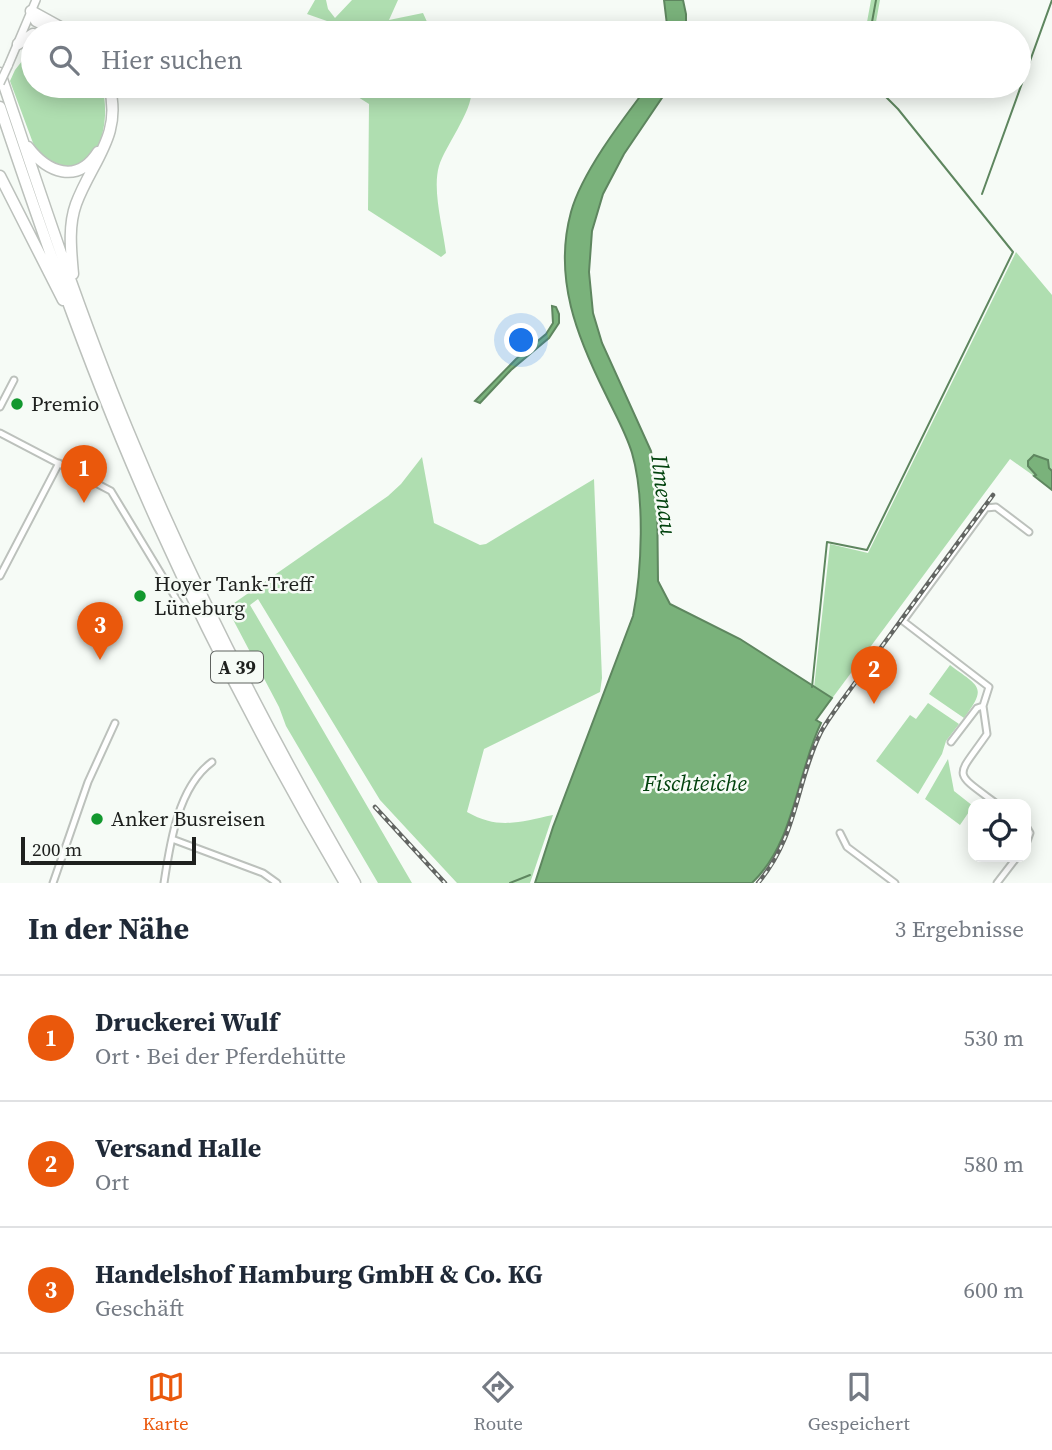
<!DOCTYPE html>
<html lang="de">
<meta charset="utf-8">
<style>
:root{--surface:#fff;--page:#f2f2f3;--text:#1f2937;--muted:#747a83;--line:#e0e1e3;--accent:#ea580c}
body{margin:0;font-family:"Source Serif 4",serif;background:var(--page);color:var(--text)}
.controls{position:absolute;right:21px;bottom:21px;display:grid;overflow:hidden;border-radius:14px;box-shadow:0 4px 18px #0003}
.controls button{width:63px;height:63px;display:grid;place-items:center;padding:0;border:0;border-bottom:2px solid var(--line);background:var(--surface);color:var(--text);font:35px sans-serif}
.scale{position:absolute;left:21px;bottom:18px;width:175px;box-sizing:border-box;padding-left:7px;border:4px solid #1e201e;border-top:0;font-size:19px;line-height:24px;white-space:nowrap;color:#1e201e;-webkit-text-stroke:5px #f6fbf6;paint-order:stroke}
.you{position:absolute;left:522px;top:341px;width:24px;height:24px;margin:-18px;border:5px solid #fff;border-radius:50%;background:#1a73e8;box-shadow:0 0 0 10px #1a73e833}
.badge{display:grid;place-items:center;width:46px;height:46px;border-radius:50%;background:var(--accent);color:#fff;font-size:23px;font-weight:700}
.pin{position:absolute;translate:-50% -58px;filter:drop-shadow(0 2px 4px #0008)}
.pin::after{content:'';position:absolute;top:37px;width:24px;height:21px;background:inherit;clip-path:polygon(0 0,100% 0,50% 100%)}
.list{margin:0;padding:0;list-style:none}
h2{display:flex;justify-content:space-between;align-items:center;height:91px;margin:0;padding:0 28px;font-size:30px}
h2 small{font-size:23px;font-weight:400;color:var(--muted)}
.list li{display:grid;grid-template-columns:46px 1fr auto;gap:21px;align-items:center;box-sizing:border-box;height:126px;padding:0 28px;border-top:2px solid var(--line)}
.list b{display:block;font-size:26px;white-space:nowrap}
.list p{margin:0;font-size:23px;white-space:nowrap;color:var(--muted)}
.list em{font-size:23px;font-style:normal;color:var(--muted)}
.icon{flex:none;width:38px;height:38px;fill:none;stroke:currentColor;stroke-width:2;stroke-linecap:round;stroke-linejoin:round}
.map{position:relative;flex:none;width:1052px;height:883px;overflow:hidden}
.search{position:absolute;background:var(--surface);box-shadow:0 4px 18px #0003;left:21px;right:21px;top:21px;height:77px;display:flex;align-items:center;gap:18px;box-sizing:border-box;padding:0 24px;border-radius:38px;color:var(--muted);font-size:26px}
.sheet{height:469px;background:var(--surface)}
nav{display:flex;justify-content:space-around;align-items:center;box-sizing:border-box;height:98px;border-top:2px solid var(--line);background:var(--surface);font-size:19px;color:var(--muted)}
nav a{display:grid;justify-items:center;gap:4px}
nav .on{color:var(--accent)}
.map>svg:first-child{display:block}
.green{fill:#afdeb0}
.water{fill:#7ab27b;stroke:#5e865f;stroke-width:2}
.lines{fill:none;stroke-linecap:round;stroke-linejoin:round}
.stream{stroke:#5e865f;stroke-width:2}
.street-casing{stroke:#bcc1bc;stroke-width:9}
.secondary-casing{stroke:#bcc1bc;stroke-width:10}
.highway-casing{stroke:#bcc1bc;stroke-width:13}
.street{stroke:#fff;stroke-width:5}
.secondary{stroke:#fff;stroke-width:7}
.highway{stroke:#fff;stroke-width:10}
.rail-casing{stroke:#626562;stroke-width:4.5}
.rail{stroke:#f6fbf6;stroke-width:2;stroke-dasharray:5;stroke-linecap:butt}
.secondary-bridge-casing{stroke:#bcc1bc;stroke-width:10;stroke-linecap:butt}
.secondary-bridge{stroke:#fff;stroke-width:7}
.poi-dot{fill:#12982e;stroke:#f6fbf6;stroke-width:2.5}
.labels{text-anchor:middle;stroke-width:5;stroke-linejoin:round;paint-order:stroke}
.shield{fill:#f6fbf6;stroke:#5f625f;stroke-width:2}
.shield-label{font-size:19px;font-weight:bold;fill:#1e201e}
.poi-label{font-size:21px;fill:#1e201e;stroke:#f6fbf6;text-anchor:start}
.water-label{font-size:23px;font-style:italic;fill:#01420d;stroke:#f6fbf6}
</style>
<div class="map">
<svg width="1052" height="883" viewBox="0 0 1052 883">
<rect width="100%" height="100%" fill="#f6fbf6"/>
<path class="green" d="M315,0h11l2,9 7,9 17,-18h46l-9,20 34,-7 5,11 16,9h-83l-54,-19z
M871,0h9l-6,33h-9z
M33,47v39h69c7,26 4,73 -29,81 -10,2 -18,-1 -26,-7 -6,-5 -10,-9 -14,-17l-23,-62 5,-11z
M360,86h111c5,21 -25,58 -32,80 -7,24 4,62 7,87l-5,4 -73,-47 1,-106 -11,-7z
M1016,252l36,43v175l-3,-2 -1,-8 -18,-2 -2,8 8,10h-2l-24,-17 -194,261 -261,163 115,-279 144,84 16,-144 38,9z
M422,457l12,66 46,22 6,-1 108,-65 8,199 -2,14 -116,57 -17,63c32,18 52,10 86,3l-23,68h-73l-77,-83 -122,-201 -8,6 162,278h-34l-92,-157 -7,-19 -52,-99 161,-112 13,-12z
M950,665c29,22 38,21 14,53l-35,-24z
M928,703l31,21 -13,17 -4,13 -24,40 -42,-33 34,-46 6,4z
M948,759l6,32 19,15 -13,19 -35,-26z"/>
<path class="water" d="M664,0h19l3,14v19h-18z
M648,86h22l-46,68 -21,40 -11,37 -3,41 4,41 9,30 49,108 6,39 1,91 12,23 70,35 92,59 -16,22 5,3c-25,52 -26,119 -69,160h-217l18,-56 80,-211c9,-45 12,-119 -1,-163 -6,-20 -17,-39 -26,-58 -29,-58 -53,-117 -35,-183 11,-40 52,-93 77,-126z
M552,306l4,1 3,7v9l-10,15 -38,32 -31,33 -5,-2 41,-42 30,-25 7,-11z
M1034,455l14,5 1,8 3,3v19l-18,-14 2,-1 -8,-9v-5z"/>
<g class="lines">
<path class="stream" d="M870,33l6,-33
M982,194l70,-194
M812,687l15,-145 40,8 146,-298 -115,-143 -23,-23
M510,883l20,-8"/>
<defs>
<path id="street" d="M0,407l14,-27
M0,433l111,58 72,119
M0,576l59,-113
M951,742l26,-34 6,-2
M997,804c-46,-34 -41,-25 -10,-70l-4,-28 6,-19 -86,-66 83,-113 10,-1 33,25
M1026,826l4,7 -4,11
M840,833l7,14 48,36
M172,839l91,34 14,10
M53,883l35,-101 27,-59
M164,883c6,-40 14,-96 48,-121
M997,883l20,-26"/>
<path id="secondary" d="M8,66l28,-66"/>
<path id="highway" d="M31,11l40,22
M31,11l5,10 24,12
M18,44l15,-10
M0,73c42,125 83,252 135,374 63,151 138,295 220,436
M0,107c47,140 96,280 157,415 56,124 119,244 188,361
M28,147c19,25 49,38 70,5
M0,176l63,124
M73,274c-2,-23 -5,-48 3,-70 16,-43 47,-69 33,-118"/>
</defs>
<use href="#street" class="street-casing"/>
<use href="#secondary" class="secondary-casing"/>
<use href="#highway" class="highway-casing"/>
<use href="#street" class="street"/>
<use href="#secondary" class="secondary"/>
<use href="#highway" class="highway"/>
<defs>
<path id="rail" d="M375,807l70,76
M758,883c40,-48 37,-97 62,-149 5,-10 12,-19 18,-28l155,-211"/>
</defs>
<use href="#rail" class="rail-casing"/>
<use href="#rail" class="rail"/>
<defs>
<path id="secondary-bridge" d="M0,83l8,-17"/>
</defs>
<use href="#secondary-bridge" class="secondary-bridge-casing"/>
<use href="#secondary-bridge" class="secondary-bridge"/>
</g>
<g class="poi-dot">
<circle cx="17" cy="404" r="7"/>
<circle cx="140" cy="596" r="7"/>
<circle cx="97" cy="819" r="7"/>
</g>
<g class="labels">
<rect class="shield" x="211" y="651.5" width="52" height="31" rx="5"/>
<g class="shield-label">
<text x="237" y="674">A 39</text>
</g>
<g class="poi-label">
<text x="31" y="411">Premio</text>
<text x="154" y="591">Hoyer Tank-Treff<tspan x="154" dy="24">Lüneburg</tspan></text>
<text x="111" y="826">Anker Busreisen</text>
</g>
<g class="water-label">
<text transform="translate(664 495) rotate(83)" y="8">Ilmenau</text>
<text x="695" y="791">Fischteiche</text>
</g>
</g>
</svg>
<div class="controls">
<button><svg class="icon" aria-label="locate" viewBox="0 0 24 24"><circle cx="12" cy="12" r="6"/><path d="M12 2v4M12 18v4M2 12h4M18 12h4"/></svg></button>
</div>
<div class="scale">200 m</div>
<div class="you"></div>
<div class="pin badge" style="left:84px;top:503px">1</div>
<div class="pin badge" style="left:874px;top:704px">2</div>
<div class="pin badge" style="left:100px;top:660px">3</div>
<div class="search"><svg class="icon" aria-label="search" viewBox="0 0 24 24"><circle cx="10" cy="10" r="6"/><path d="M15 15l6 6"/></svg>Hier suchen</div>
</div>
<section class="sheet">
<h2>In der Nähe<small>3 Ergebnisse</small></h2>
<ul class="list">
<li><span class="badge">1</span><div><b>Druckerei Wulf</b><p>Ort · Bei der Pferdehütte</p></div><em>530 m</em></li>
<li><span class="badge">2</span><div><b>Versand Halle</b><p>Ort</p></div><em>580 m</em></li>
<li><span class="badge">3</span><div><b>Handelshof Hamburg GmbH &amp; Co. KG</b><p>Geschäft</p></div><em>600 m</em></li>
</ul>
</section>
<nav>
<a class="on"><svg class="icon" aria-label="map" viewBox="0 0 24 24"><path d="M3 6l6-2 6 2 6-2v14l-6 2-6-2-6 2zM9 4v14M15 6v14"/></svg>Karte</a>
<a><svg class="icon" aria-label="directions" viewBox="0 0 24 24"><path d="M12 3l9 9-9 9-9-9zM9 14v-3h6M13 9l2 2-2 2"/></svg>Route</a>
<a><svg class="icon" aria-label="saved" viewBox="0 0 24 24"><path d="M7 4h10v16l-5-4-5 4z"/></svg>Gespeichert</a>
</nav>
